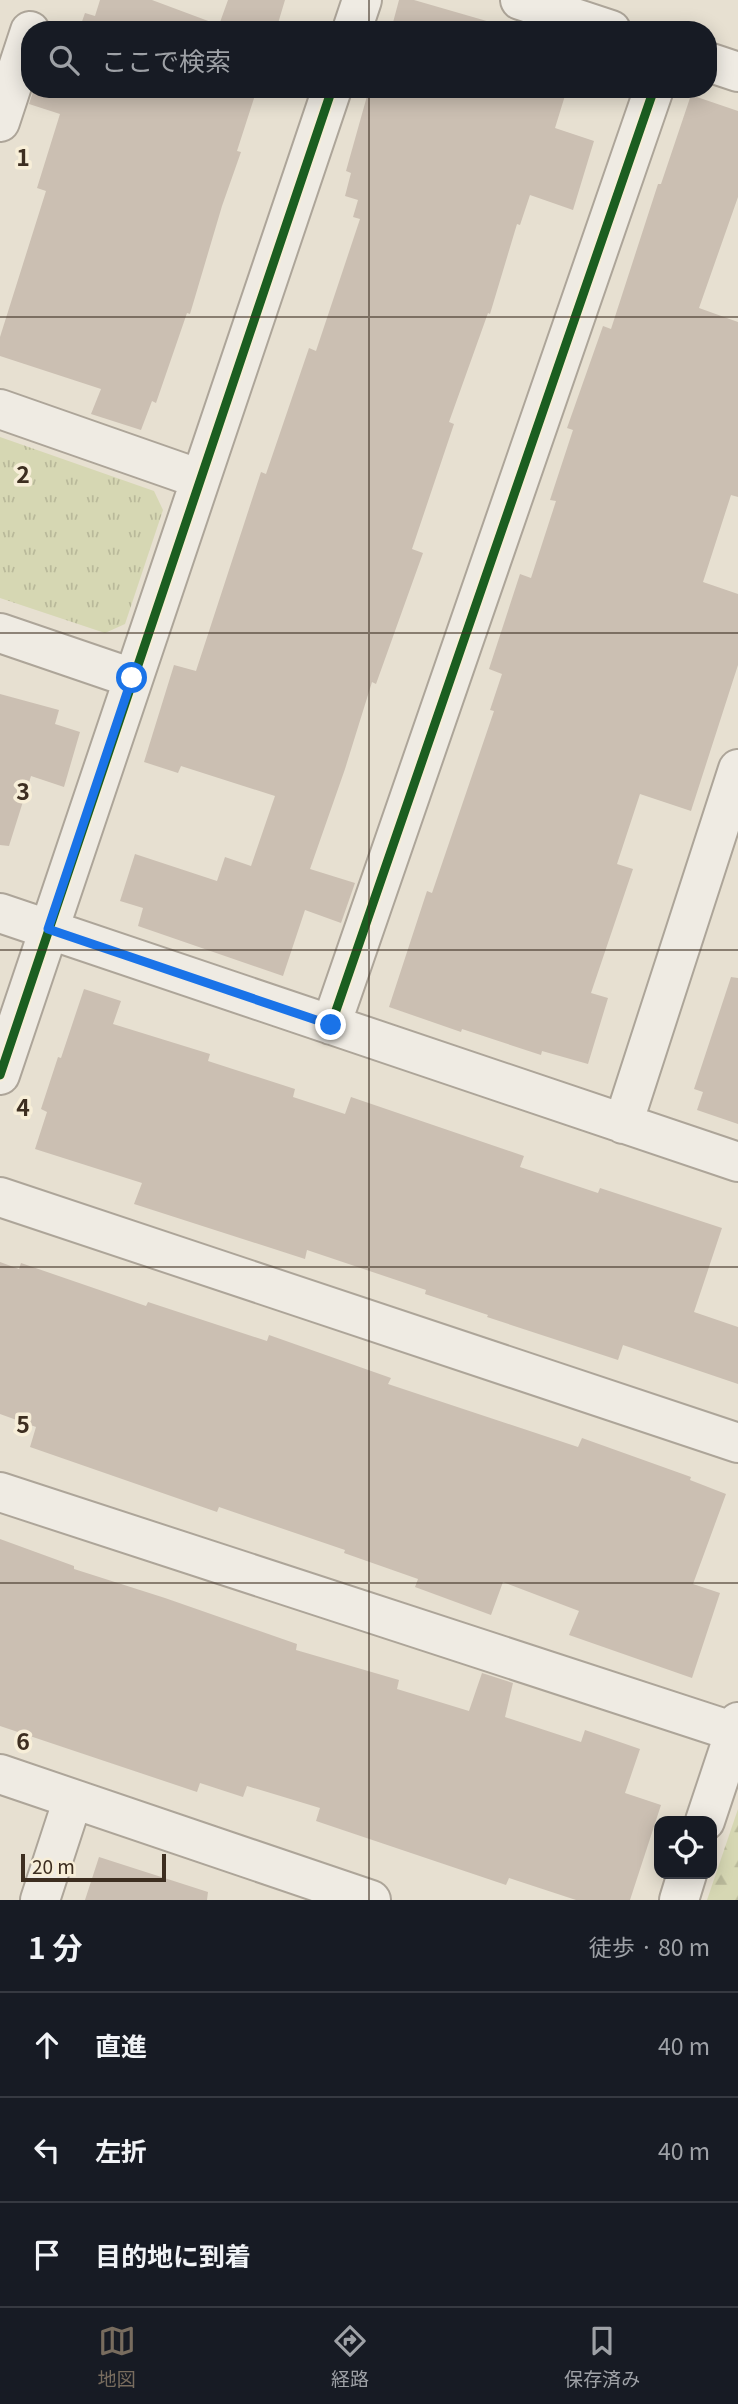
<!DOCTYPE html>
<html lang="ja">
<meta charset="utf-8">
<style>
:root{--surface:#171b24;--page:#242831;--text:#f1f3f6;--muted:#9ea1a6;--line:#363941;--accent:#786c5e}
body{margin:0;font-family:Georgia,"Noto Sans JP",serif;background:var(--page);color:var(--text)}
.controls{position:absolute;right:21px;bottom:21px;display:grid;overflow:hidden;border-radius:14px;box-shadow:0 4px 18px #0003}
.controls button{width:63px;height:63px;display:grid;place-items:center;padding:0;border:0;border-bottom:2px solid var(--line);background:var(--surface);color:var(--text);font:35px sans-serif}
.scale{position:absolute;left:21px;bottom:18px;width:145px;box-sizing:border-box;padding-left:7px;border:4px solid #3d2e20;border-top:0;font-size:19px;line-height:24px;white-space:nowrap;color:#3d2e20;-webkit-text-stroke:5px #f7eed8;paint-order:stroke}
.stop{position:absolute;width:21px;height:21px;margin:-16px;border:5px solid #1a73e8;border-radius:50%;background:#fff}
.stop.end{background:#1a73e8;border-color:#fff;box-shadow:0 2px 7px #0008}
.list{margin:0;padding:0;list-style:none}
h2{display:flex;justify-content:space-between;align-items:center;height:91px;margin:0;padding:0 28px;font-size:30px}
h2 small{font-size:23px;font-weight:400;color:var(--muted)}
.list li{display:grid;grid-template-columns:46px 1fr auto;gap:21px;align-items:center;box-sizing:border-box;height:105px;padding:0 28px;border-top:2px solid var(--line)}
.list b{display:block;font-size:26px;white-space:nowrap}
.list em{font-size:23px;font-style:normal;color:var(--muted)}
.icon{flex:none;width:38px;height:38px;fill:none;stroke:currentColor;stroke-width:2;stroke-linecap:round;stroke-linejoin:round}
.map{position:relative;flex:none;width:738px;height:1900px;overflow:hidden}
.search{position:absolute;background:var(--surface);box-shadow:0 4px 18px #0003;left:21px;right:21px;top:21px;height:77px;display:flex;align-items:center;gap:18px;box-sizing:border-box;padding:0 24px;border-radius:28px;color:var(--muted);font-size:26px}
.sheet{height:406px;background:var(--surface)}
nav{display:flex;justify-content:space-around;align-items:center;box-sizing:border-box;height:98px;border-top:2px solid var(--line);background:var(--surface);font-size:19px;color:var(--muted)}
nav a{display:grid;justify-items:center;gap:4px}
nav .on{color:var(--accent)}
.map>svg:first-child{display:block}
.forest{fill:url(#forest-firs)}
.park{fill:url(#park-tufts)}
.building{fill:#cbbfb2}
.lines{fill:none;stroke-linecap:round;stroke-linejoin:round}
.minor-casing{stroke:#ada599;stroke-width:42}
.minor{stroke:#efebe3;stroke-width:38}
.cycleway-casing{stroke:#f7eed8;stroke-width:13}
.cycleway{stroke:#1b5e20;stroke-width:9}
.route{stroke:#1a73e8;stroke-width:9}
.grid{fill:none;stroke:#3d2e20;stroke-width:2;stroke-opacity:0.55}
.grid-label{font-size:23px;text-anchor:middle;font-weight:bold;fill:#3d2e20;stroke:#f7eed8;stroke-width:7;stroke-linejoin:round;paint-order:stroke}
</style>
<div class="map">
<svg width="738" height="1900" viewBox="0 0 738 1900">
<defs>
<pattern id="forest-firs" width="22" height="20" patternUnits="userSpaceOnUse" patternTransform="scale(1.75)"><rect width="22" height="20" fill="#d6d7b3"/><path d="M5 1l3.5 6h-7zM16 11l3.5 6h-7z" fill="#b9b99a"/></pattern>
<pattern id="park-tufts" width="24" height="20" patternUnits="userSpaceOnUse" patternTransform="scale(1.75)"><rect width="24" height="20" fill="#d6d7b3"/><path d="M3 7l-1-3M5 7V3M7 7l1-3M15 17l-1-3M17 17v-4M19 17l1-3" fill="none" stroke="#b9b99a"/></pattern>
</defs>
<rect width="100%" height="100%" fill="#e7e0d1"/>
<path class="forest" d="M738,1809v91h-31z"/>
<path class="park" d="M0,437l154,54 9,19 -38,114 -20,9 -105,-35z"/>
<path class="building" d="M100,0h52l67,25 9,-25h57l-9,30h-197l6,-17 10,3z
M399,0h15l104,30h-127z
M34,89h223l-20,62 4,1 -19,54 -32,108 -3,-1 -31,90 -4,-2 -11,29 -50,-16 10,-25 -101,-33v-19l46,-146 -9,-3 23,-74 -31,-10z
M369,89h198l-12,39 39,13 -21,69 -43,-15 -10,30 -3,-1 -27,90 -2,-1 -39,109 5,2 -42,125 11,4 -47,131 -4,-2 -27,87 -35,100 45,14 -14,40 -36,-13 -22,66 -145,-50 5,-18 -23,-7 15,-47 82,27 8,-24 26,9 24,-70 -94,-30 -3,7 -34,-11 30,-97 22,6 65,-199 5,2 43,-126 7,3 44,-132 -7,-2 5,-17 -13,-4 6,-23 -5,-2z
M691,95l47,16v86l-39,111 39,14v175l-7,-2 -28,87 35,12v71l-47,146 -51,-17 -23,70 16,5 -42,124 17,5 -20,66 -46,-13 -1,4 -79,-26 -1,3 -72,-25 38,-116 5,2 62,-182 -4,-1 12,-36 -13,-5 31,-95 11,4 25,-77 -6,-1 23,-70 -6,-2 36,-102 8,3 47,-145h3z
M0,694l59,16 -4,14 25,8 -16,55 -33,-11 -22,70 -9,-1z
M731,977l7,1v146l-41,-14 6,-18 -9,-3z
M84,989l37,12 -8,23 97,30 -2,7 87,28 -2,8 52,17 6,-17 173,59 -4,11 78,26 2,-5 122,40 -28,84 44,15v57l-115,-39 -5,15 -131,-43 1,-2 -63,-21 1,-4 -119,-40 -2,9 -171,-55 8,-21 -107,-34 12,-37 -6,-3 17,-52 3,1z
M0,1262l19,7 2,-6 125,43 2,-4 119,39 2,-6 122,43 -3,6 190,63 4,-9 109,39 -1,3 36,14 -33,90 27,9 -28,85 -123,-43 10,-24 -76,-29 -12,33 -76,-28 3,-8 -74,-26 1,-3 -126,-43 -2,5 -187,-65 6,-20 -36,-13z
M0,1539l74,27v3l91,29 132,46 -1,6 103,30 -2,9 72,22 13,-38 31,10 -8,34 76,25 4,-12 55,19 -15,44 36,12 -31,95h-54l-67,-22 -3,7 -190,-64 4,-13 -73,-22 -4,11 -43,-14 -3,9 -197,-66z
M99,1857l109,35 -1,8h-122z"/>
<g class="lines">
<defs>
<path id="minor" d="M520,0l91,30
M352,30l10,-30
M708,62l30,10
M0,122l30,-91
M0,409l200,70
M0,633l132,45
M0,913l738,249
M331,1025l323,-936
M0,1075l332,-986
M623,1124l115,-355
M0,1197l738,246
M0,1492l735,240
M0,1774l371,126
M705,1821l33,-99
M40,1900l33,-101
M679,1900l8,-26"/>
</defs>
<use href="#minor" class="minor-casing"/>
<use href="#minor" class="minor"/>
<defs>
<path id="cycleway" d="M331,1025l323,-936
M0,1075l332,-986"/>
</defs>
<use href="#cycleway" class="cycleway-casing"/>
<use href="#cycleway" class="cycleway"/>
</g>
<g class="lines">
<path class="route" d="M132,678l-84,251 283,96"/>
</g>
<path class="grid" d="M369,0v30M369,89v1811M0,317h738M0,633h738M0,950h738M0,1267h738M0,1583h738"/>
<g class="grid-label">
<text x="23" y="166">1</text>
<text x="23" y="483">2</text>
<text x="23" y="800">3</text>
<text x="23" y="1116">4</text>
<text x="23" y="1433">5</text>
<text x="23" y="1750">6</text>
</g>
</svg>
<div class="controls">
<button><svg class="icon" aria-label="locate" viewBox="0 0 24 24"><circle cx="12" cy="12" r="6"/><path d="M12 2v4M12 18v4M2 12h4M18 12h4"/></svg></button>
</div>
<div class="scale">20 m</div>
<div class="stop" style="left:132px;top:678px"></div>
<div class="stop end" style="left:331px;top:1025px"></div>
<div class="search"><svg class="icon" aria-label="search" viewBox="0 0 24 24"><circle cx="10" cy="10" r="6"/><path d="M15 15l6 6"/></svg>ここで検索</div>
</div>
<section class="sheet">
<h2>1 分<small>徒歩 · 80 m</small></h2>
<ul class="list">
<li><svg class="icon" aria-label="ahead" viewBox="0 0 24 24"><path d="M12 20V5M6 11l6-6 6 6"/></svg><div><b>直進</b></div><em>40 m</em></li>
<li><svg class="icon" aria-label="left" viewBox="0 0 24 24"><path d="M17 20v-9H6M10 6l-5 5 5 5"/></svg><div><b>左折</b></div><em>40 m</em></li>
<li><svg class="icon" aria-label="arrive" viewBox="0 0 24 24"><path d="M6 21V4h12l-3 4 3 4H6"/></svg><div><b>目的地に到着</b></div></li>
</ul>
</section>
<nav>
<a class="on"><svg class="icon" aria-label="map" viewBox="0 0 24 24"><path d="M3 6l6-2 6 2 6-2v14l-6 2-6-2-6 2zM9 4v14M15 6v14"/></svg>地図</a>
<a><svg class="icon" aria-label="directions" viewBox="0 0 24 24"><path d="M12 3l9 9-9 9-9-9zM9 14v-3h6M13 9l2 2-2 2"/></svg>経路</a>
<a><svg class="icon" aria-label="saved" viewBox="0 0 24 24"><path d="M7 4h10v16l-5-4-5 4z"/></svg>保存済み</a>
</nav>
